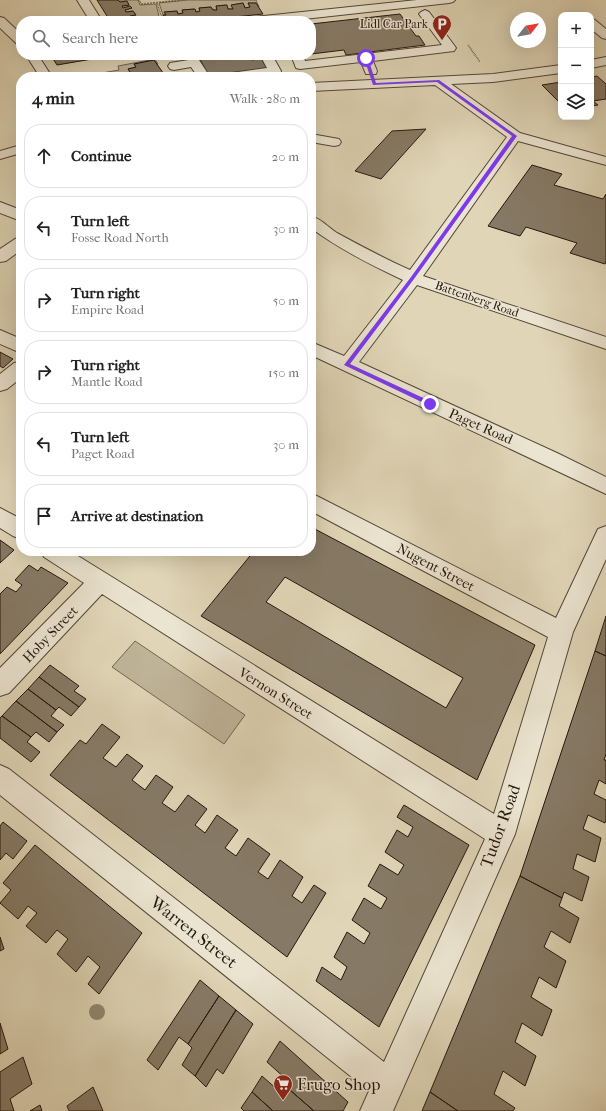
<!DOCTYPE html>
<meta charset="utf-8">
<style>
:root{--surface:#fff;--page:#f6f6f6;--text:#222;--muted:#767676;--line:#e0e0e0}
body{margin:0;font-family:"IM FELL French Canon",serif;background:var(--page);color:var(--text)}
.controls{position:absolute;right:12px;top:12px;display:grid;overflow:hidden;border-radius:8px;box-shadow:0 4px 16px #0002}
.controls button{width:36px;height:36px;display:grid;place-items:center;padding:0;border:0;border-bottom:1px solid var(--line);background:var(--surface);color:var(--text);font:20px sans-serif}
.compass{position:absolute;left:510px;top:12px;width:36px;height:36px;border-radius:50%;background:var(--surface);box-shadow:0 4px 16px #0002;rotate:59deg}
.stop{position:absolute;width:12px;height:12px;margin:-9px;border:3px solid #7c3aed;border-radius:50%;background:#fff}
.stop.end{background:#7c3aed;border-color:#fff;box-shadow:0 1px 4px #0008}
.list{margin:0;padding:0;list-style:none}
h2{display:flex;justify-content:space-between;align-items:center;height:52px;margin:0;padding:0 16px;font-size:17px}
h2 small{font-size:13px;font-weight:400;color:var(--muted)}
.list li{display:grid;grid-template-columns:26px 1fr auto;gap:12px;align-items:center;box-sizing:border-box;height:64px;margin:0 8px 8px;padding:0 8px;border:1px solid var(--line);border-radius:16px}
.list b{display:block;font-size:15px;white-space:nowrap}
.list p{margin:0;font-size:13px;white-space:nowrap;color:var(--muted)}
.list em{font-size:13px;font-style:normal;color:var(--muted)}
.icon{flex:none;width:22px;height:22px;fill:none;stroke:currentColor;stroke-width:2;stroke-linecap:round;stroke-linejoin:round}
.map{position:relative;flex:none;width:606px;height:1111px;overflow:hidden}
.search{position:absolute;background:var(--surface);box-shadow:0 4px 16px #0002;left:16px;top:16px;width:300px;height:44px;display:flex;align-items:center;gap:10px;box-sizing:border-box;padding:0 14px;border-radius:16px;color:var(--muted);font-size:15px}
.panel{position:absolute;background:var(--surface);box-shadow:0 4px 16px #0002;left:16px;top:72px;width:300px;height:484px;border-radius:16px}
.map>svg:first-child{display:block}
.green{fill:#c0b59a;stroke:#726654}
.building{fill:#867a66;stroke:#24160e;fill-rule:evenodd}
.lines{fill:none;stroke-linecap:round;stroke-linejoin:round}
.minor-casing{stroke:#534638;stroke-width:2}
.path{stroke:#24160e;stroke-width:1.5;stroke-dasharray:0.5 1;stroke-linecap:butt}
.minor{fill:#ebe4d0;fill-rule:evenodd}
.tree{fill:#928771}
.route{fill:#7c3aed}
.labels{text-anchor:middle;stroke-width:3;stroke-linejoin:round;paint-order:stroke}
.far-poi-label{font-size:12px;fill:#24160e;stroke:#ebe4d0;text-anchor:end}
.far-street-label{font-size:12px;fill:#24160e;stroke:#ebe4d0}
.street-label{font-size:14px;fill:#24160e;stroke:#ebe4d0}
.near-street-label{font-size:17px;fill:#24160e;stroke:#ebe4d0}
.near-poi-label{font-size:17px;fill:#24160e;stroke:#ebe4d0;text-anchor:start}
</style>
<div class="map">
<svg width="606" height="1111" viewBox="0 0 606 1111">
<rect width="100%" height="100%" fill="#e0d6b7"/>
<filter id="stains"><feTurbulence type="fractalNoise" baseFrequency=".005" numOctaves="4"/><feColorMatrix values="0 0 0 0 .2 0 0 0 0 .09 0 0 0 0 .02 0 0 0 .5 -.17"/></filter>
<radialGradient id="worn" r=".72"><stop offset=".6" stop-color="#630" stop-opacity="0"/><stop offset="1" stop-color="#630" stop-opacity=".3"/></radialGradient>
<path class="green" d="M118,0h20l2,5 16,-1 4,17h-21l2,-1 -3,-3 -6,1 -2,-2 6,-1 -3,-4 -7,1 -1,-2 7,-2 -2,-2h-8l7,-1 -2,-4 -7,1z
M188,0h68l3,7 -3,-4h-8l2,4 -5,1 -2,-5 -11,2 1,4h-5l-2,-4 -10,1 1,4h-4l-2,-3 -12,1 1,3 -4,1 -2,-3 -12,1 1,3 -5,1 -1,-3 -12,1 1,3h-3l-4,-12z
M155,59l3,5 -1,1 -3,-5 -20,4 2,3 -8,2 4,5 6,-1 2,4h-61l40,-7 -1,-4z
M135,641l110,74 -21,29 -112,-77z"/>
<path class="building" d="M97,0h21l2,2 7,-1 2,4 -7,1 1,2 7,-2 2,2 -7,2 1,2 7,-1 3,4 -6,1 2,2 6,-1 3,4h-31z
M243,3l2,5 5,-1 -2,-4h8l7,11 -66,7h-32l-2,-6h3l-2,-3 13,-1 1,3 5,-1 -1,-3 13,-1 1,3 4,-1 -1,-3 12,-1 2,3h4l-1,-4 11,-1 1,4h5l-2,-4z
M400,14l16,22h3l6,9 -79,10 -2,-5 -33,4v-30z
M56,55h40l2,3 -41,7 -5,-8 5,-1z
M198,55h51l3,5 11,-2 6,10 -60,9z
M154,60l12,17h-26l-2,-4 -6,2 -4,-6 8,-2 -2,-3z
M597,76l9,8v15l-13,2 5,4 -7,1v-29z
M561,82v22l-19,-19z
M426,129l-45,50 -26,-8 37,-40z
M532,165l30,9 -8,11 49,14 3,-5v67l-1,3 -35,-11 7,-10 -51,-16 -6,9 -32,-10z
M0,352l13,7 -10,9 -3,-2z
M311,527l224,118 -58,135 -276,-164 53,-65h57zM285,577l178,101 -17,30 -180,-106z
M0,540l14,10 -14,13z
M29,565l9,6 3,-4 27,16 -68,71v-60l7,-7 9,5 6,-7 -7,-5z
M606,616v40l-11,-5z
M595,651l11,5v98l-2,6h2v24l-7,-4 -5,14 12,6v20l-1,3 -17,-8 -5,14 18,9 -6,24 -18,-8 -4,15 16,8 -7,24 -18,-9 -2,6 -42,-22z
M50,665l29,21 -5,5 12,8 -7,8 -40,-30z
M39,677l40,30 -8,9 -12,-9 -3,3 -28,-21z
M28,689l28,21 -5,6 13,9 -7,7 -41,-31z
M16,701l41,31 -8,10 -13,-10 -5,5 -29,-21z
M2,716l29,21 -4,5 13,10 -9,10 -31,-24v-20z
M102,724l18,13 -17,21 13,9 11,-13 16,12 -11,14 13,10 11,-15 17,12 -11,16 13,9 13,-17 19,14 -12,16 10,8 12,-18 21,15 -13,18 11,8 12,-18 22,16 -12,18 10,7 12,-19 23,17 -11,19 10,7 12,-18 12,8 -39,64 -237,-182 30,-35 6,4z
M404,805l65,40 -90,182 -63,-46 6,-14 19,13 6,-13 -13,-10 13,-25 17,12 6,-11 -18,-13 12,-22 17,11 6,-11 -19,-12 12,-22 18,11 6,-10 -19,-13 12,-22 11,7 5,-10 -16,-10z
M3,822l24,19 -14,18 -7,-6 -6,7v-34z
M35,845l107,88 -43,61 -11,-10 12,-17 -12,-11 -12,16 -19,-18 11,-15 -11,-9 -11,13 -20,-17 11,-13 -9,-7 -10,13 -18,-16 11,-13 -8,-7z
M520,876l42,22 -3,8 20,12 -9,25 -19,-12 -7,16 22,14 -10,27 -17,-11 -8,20 21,13 -10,26 -20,-13 -7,19 21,14 -11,30 -22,-15 -9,23 21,14 -2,3h-55l-28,-19z
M0,937l4,12 -4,2z
M200,980l19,16 -31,48 -9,-7 -21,33 -11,-10z
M219,996l17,14 -41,66 -13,-11 10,-17 -4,-4z
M236,1010l17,14 -30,50 -6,-5 -11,18 -11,-11z
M0,1023l8,26 -8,5z
M280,1041l68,61 -5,9h-29l-31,-27 3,-5 -19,-17z
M23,1057l9,27 -22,15 4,12h-14v-39z
M262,1076l17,15 4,-7 31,27h-41l-21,-19z
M93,1087l10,24h-34l-2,-5z
M252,1092l21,19h-29l-3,-3z
M430,1092l28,19h-36z
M40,1105l2,6h-12z"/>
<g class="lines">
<defs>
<path id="minor" d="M77,0h12l13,21h-12z
M417,0h38l-2,2 -4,1 -163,18h-39l2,-3 4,-1z
M425,10l4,2 25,33 2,3 -2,3 -81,10 4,10 -1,3h-10l-5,-12 -61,7 -4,-1 -5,-13h12l2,6 137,-16 -23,-31 2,-2z
M0,17l4,1 17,16v11l-4,-1 -17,-16z
M591,19l4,1 11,9v10l-4,-1 -11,-9z
M26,55h12l14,22h-12z
M260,55h12l9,16 -1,3 -21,3h-34l1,-3 5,-1 36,-5z
M606,57v8l-15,3v-8z
M195,59l4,1 11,17h-12l-7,-10 -17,3 -4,-1 -2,-3 2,-3z
M561,65v8l-68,9 -42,2 69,49 86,24v8l-88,-24 -95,135 183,61v12l-189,-64 -58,77 198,91 49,24v17l-295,-139v-13l33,14 59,-76c-32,-15 -64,-31 -92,-52v-12c10,3 17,11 26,17 24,13 48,26 73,37l97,-133 -72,-52 -124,6v-8l182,-9z
M311,134l28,5 2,3 -2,3 -5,1 -23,-4z
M21,145v8l-21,6v-8z
M0,202l21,8v11l-21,-8z
M21,237v13l-15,11 -6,1v-13l15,-10z
M0,330l21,9v14l-21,-9z
M21,362v16l-14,11 -7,2v-17l14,-11z
M311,493l245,125 42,-89 8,-3v33l-33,73 -58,202 -122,277h-33l9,-20 -369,-296v-30l9,4 375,293 101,-223 -383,-245 -93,99 -9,3v-28l84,-85 -40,-26 -3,-6h29l424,263 54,-177 -237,-126z
M0,508l21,11v20l-8,-3 -13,-8z"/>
</defs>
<use href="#minor" class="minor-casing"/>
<path class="path" d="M139,0l2,4 40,-4
M157,3l6,18
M468,45l12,17"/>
<use href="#minor" class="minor"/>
</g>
<circle class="tree" cx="97" cy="1012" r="8"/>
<path class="route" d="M366,56l2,2 8,25 63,-3 78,56 -103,143 -64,85 82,38v3l-2,1 -86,-41 67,-88 101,-141 -75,-54 -64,3 -9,-27z"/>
<defs>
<symbol id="parking-pin" viewBox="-11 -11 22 30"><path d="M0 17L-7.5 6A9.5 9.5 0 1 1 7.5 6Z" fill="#8f2418" stroke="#ebe4d0"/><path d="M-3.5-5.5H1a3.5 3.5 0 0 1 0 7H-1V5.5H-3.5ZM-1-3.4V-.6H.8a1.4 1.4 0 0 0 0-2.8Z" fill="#fff"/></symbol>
<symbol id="supermarket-pin" viewBox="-11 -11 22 30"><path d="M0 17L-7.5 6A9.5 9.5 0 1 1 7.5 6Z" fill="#8f2418" stroke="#ebe4d0"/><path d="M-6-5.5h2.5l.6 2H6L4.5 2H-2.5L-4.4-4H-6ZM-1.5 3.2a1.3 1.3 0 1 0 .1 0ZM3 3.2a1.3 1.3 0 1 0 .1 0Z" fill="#fff"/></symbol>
</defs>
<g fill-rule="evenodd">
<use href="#parking-pin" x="431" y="13" width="22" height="30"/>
<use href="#supermarket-pin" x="272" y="1073" width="22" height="30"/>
</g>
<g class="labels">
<g class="far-poi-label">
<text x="428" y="28">Lidl Car Park</text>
</g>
<g class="far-street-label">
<text transform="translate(477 299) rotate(19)" y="4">Battenberg Road</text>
</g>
<g class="street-label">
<text transform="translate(481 426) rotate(24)" y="5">Paget Road</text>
<text transform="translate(436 567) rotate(28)" y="5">Nugent Street</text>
<text transform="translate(50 634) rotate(-46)" y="5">Hoby Street</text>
<text transform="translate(276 693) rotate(32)" y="5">Vernon Street</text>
</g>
<g class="near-street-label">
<text transform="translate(500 826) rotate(-70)" y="6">Tudor Road</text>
<text transform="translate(194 932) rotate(38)" y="6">Warren Street</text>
</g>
<g class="near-poi-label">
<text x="297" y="1090">Frugo Shop</text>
</g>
</g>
<rect width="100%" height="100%" filter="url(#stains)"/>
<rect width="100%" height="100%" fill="url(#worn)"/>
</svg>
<div class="controls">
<button>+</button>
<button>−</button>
<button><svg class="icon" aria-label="layers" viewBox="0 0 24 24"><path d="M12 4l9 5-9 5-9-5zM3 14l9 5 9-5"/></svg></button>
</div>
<svg class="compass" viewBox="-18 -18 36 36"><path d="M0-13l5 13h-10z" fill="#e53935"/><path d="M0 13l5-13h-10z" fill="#767676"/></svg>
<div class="stop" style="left:366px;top:58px"></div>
<div class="stop end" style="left:430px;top:404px"></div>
<div class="search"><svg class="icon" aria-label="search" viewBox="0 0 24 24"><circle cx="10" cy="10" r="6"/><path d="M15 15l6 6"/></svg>Search here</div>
<section class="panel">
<h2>4 min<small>Walk · 280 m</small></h2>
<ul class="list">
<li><svg class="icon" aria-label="ahead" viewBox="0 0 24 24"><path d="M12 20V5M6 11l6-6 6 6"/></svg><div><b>Continue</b></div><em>20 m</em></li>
<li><svg class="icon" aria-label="left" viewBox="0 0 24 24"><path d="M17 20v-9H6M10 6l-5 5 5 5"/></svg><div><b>Turn left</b><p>Fosse Road North</p></div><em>30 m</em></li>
<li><svg class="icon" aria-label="right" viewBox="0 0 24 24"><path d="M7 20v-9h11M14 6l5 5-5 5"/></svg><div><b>Turn right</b><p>Empire Road</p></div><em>50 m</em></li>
<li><svg class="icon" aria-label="right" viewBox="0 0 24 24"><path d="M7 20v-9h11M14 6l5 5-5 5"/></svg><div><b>Turn right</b><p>Mantle Road</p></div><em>150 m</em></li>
<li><svg class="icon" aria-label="left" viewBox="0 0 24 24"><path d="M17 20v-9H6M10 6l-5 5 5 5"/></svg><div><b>Turn left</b><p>Paget Road</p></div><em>30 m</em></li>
<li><svg class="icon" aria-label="arrive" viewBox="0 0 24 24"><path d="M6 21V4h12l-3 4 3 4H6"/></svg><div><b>Arrive at destination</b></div></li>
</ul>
</section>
</div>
